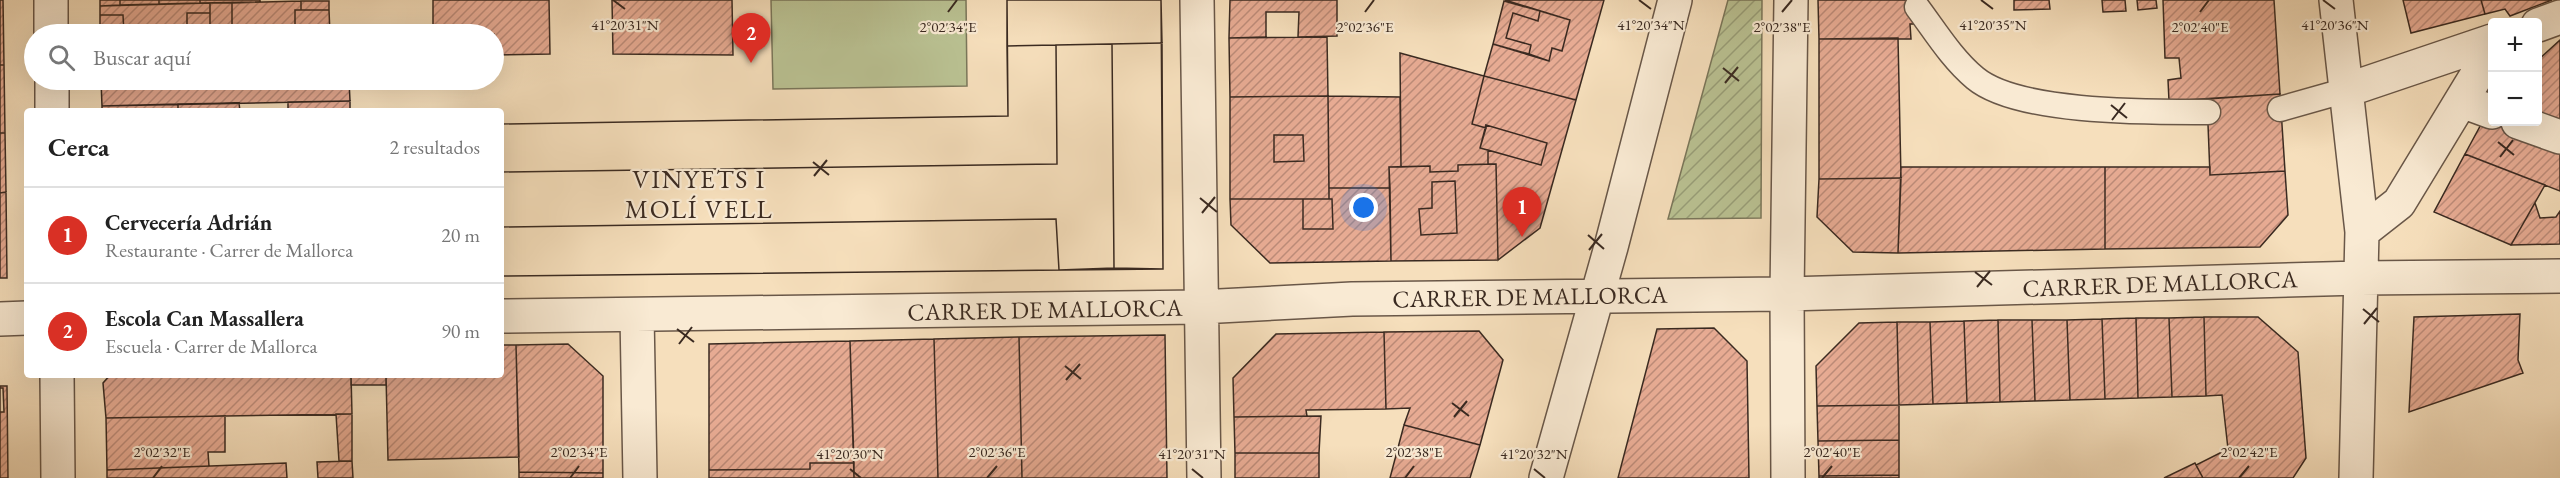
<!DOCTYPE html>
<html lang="es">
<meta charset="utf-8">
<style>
:root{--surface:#fff;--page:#f2f2f2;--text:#222;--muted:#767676;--line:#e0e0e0;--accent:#d93025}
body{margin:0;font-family:"EB Garamond",serif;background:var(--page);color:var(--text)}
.controls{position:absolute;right:18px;top:18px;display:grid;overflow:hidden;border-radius:6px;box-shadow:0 6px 24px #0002}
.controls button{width:54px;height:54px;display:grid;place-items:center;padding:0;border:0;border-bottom:2px solid var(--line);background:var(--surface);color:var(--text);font:30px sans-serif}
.you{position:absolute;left:1364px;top:208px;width:21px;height:21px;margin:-15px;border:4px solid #fff;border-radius:50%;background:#1a73e8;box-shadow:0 0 0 9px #1a73e833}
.badge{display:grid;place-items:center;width:39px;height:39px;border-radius:50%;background:var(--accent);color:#fff;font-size:20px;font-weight:700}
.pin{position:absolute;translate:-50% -50px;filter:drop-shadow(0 2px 3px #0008)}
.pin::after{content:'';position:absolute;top:32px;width:21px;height:18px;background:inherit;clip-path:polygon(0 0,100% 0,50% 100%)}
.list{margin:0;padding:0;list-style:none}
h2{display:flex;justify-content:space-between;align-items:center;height:78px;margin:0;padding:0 24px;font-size:26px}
h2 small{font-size:20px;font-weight:400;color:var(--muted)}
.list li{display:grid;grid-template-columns:39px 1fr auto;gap:18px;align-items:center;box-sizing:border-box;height:96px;padding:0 24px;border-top:2px solid var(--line)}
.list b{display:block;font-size:22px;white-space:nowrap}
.list p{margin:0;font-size:20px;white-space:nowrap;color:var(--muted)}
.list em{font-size:20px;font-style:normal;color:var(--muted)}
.icon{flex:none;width:33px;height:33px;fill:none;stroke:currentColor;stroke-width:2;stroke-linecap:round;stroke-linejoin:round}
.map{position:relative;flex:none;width:2560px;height:478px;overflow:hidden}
.search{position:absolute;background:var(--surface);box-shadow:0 6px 24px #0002;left:24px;top:24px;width:480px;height:66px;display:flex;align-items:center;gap:15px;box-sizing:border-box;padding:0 21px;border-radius:33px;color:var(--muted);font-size:22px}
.panel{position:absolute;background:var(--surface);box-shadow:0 6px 24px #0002;left:24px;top:108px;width:480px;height:270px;border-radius:6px}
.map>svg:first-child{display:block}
.park{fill:#bac293;stroke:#7a765a;stroke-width:1.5}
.garden{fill:url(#garden-furrows);stroke:#7a765a;stroke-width:1.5}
.building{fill:url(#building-hatch);stroke:#3a2a21;stroke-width:1.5;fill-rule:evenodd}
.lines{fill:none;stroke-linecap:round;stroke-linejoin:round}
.lane-casing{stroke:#695748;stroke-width:27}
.street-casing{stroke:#695748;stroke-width:36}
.lane{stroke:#f9ead3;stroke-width:24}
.street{stroke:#f9ead3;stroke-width:33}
.ticks{fill:none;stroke:#3a2a21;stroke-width:2}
.labels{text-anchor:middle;stroke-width:4.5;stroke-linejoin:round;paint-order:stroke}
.street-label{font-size:24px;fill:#3a2a21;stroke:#f9ead3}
.neighbourhood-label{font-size:26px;letter-spacing:1.5px;fill:#3a2a21;stroke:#f9ead3}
.ticks-label{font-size:15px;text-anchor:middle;fill:#3a2a21;stroke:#f9ead3;stroke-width:4.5;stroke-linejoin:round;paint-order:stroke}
</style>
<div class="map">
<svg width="2560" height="478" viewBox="0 0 2560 478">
<defs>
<pattern id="garden-furrows" width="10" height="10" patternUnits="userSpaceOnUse" patternTransform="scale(1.5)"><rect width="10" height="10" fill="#bac293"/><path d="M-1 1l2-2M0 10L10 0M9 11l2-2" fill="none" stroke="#989e78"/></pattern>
<pattern id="building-hatch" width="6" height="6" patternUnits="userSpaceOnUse" patternTransform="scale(1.5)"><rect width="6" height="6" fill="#e7ab93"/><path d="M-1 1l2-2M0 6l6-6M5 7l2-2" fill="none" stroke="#bc8b78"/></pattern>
</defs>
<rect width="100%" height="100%" fill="#f6dfbc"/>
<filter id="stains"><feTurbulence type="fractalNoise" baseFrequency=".00333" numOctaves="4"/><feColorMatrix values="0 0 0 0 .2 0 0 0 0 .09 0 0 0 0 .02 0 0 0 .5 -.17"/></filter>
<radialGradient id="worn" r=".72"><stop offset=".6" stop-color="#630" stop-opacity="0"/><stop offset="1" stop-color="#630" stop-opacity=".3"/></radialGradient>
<path class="park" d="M771,0h195l1,86 -194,3z"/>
<path class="garden" d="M1728,0h34l-1,218 -93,1z"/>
<path class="building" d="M0,0h3l1,65h-4z
M100,0h20v5l-20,1z
M120,0h39v4l-39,1z
M159,0h41v3l-41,1z
M200,0h60v2l-60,1z
M433,0h116l1,54 -56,1v-21h-61z
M612,0h120l1,55 -120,-1z
M1007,0h154l2,269 -662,7v-152l507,-8z
M1007,0h154l1,43 -155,3z
M1230,0h107v36l-39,1 1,-25h-33v25l-37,1z
M1505,0h99l-28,100 -92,-24 9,-32 56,17 3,-13 10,3 8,-31z
M1818,0h99v24h-7l1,15h-92z
M2014,0h35l1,9 -36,1z
M2102,0h23l1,11 -23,1z
M2137,0h19l1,8 -19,2z
M2163,0h111l6,94 -111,7 -1,-21 13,-2 -2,-20h-14z
M2403,0h78l4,14 -74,19z
M2481,0h71l-42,16 -5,-7 -20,5z
M301,1v9h-6v24h-63v-31z
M301,1h28v9h-28z
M1504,1l36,10 -2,10 -25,-8 -7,25 25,7 -2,9 -36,-10z
M210,3v10h-23v21h-63l-1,-19h-23v-9z
M210,3h22v31h-22z
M295,10h34l1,24h-35z
M1540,11l30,9 -8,31 -10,-3 -3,13 -20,-7 2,-9 -25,-7 7,-25 25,8z
M187,13h23v21h-23z
M100,15h23l1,19h-24z
M1327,37l1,59 -98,1 -1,-59z
M1898,38l3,140 -82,1v-140z
M2560,40v85l-22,-8v-57z
M1162,43l1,226 -49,-1 -2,-224z
M1112,44l2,224 -55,2 -3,-51 -555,8v-55l556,-8 -1,-119z
M1056,45l1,119 -556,8v-48l507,-8 -1,-70z
M1400,53l84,23 -12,48 14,4 -6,20 8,2v14l-30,1v6l-28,1v-6l-29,1z
M0,65h4l1,68h-5z
M1484,76l92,24 -36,128 -42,32 -2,-96h-8v-14l53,15 6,-22 -61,-18v3l-14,-4z
M101,80h248l1,21 -248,5z
M2280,94l5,77 -75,4 -3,-76z
M1328,96l1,103h-99v-102zM1274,135h29l1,26 -30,1z
M1328,96l72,1 1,70h-12l1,21h-61z
M350,101v10h-62v-9z
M239,103l1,8h-62v-7z
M178,104v7h-76v-5z
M2484,119l76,29v43l-95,-37z
M1486,125l61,18 -6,22 -61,-17z
M0,133h5l1,59 -6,1z
M1274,135h29l1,26 -30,1z
M2465,154l80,31 -34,60 -77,-33z
M1496,164l2,96 -107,1 -2,-94 41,-1v6l28,-1v-6zM1455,181l2,52 -36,2 -2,-26 13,-1v-26z
M1901,167h204v82l-207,4z
M2105,167h105v8l75,-4 3,44 -28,32 -155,2z
M1901,178l-3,75 -45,-1 -36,-35 2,-38z
M1455,181l2,52 -36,2 -2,-26 13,-1v-26z
M1329,188h61l1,73 -121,2 -39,-38 -1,-26h73v30h30l-1,-30h-3z
M6,192l1,86h-7v-85z
M1303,199h29l1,30h-30z
M2535,203l5,15 16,-1 4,-6v33l-49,1z
M1056,219l3,51 -558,6v-49z
M2520,314l-2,46 5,13 -114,39 5,-95z
M2204,317l2,79 -34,1 -3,-79z
M2204,317h54l40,35 8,106 -13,20h-90l-7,-13 32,-16 -6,-54 -16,1z
M2136,318l2,80 -33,1 -3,-80z
M2136,318h33l3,79 -34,1z
M2102,319l3,80 -35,1 -3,-80z
M1998,320l2,82 -33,1 -3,-82z
M1998,320h34l3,81 -35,1z
M2032,320h35l3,80 -35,1z
M1964,321l3,82 -34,1 -3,-82z
M1897,322l2,83 -82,1 -1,-40 43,-43z
M1897,322h33l3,82 -34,1z
M1714,328l33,33 2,117h-131l39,-149z
M1479,331l24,29 -23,85 -76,-20 6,-17 -24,1 -2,-77z
M1384,332l2,77 -80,1 1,6 -73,1 -1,-39 43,-44z
M1165,335l2,143h-145l-3,-141z
M1019,337l3,141h-84l-4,-139z
M934,339l4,139h-84l-4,-137z
M850,341l4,122h-44v6l-101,1v-126z
M568,344l35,32v97l-84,-1 -3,-127z
M501,345h15l3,112 -131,3 -2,-85h115z
M110,375h241l1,39 -246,4 -3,-35z
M351,375h35v10h-35z
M0,386h7l1,92h-8z
M0,388h3l1,24h-4z
M1899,405v35l-81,1 -1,-35z
M336,414h16v47h-13z
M225,416v36h-17l1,14 -102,4 -1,-52z
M1321,416l-2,37h-84l-1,-36z
M1404,425l76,20 -10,33h-80z
M1899,440v35l-80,1 -1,-35z
M1235,453h84v25h-84z
M352,461l1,17h-35l-1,-16z
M286,463l1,15h-180v-8z
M810,463h44v15h-145v-8l101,-1z
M2195,463l8,15h-39z
M519,472l84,1v5h-84z
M1899,475v3h-80v-2z"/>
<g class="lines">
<defs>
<path id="lane" d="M1917,7c18,24 35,52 58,71 43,36 177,34 233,34
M2280,109l67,-19"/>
<path id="street" d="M51,0v34
M1197,0l7,478
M2336,0l26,232 -6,246
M2538,25l22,-8
M52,80v31
M2347,90l145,-49
M2462,101l30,11
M2518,122l42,15
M2362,232l37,-29 93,-153
M637,315l3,163
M501,316l699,-9 152,-8 435,-5 573,-16 200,-2
M0,319l27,-1
M57,375l1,103
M1546,478l65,-231 64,-247
M1788,478l-1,-184 4,-294"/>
</defs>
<use href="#lane" class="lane-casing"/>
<use href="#street" class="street-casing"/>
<use href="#lane" class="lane"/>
<use href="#street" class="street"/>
</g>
<path class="ticks" d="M613,0l12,9M1639,0l12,9M1981,0l12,9M2323,0l12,9M948,12l9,-12M1365,12l9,-12M1782,12l10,-12M2200,12l9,-12M1723,68l16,13M1725,83l13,-16M2111,105l16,13M2112,120l13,-17M2498,142l16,13M2500,157l13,-17M813,162l16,13M814,176l13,-16M1200,198l17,14M1202,213l13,-16M1588,235l16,14M1589,250l13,-16M1975,272l17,13M1977,287l13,-16M2363,309l16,13M2364,324l13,-16M677,329l17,13M679,344l13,-17M1065,366l16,13M1066,380l14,-16M1452,403l17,13M1454,417l13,-16M850,469l11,9M1192,469l11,9M1534,469l11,9M153,478l9,-12M570,478l9,-12M987,478l10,-12M1405,478l9,-12M1822,478l10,-12M2239,478l10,-12"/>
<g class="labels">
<g class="street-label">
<text transform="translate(2160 284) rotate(-2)" y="8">CARRER DE MALLORCA</text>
<text transform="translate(1530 297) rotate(-1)" y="8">CARRER DE MALLORCA</text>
<text transform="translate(1045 310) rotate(-1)" y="8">CARRER DE MALLORCA</text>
</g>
<g class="neighbourhood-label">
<text x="699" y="188">VINYETS I<tspan x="699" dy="30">MOLÍ VELL</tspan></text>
</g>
</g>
<g class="ticks-label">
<text x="625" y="30">41°20'31"N</text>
<text x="1651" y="30">41°20'34"N</text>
<text x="1993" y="30">41°20'35"N</text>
<text x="2335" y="30">41°20'36"N</text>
<text x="948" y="32">2°02'34"E</text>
<text x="2200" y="32">2°02'40"E</text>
<text x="1365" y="32">2°02'36"E</text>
<text x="1782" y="32">2°02'38"E</text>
<text x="162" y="457">2°02'32"E</text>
<text x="579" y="457">2°02'34"E</text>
<text x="997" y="457">2°02'36"E</text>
<text x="1414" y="457">2°02'38"E</text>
<text x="1832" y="457">2°02'40"E</text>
<text x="2249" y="457">2°02'42"E</text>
<text x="850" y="459">41°20'30"N</text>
<text x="1192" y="459">41°20'31"N</text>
<text x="1534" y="459">41°20'32"N</text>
</g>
<rect width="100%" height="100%" filter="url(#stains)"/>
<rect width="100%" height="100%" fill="url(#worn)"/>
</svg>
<div class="controls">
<button>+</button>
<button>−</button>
</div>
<div class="you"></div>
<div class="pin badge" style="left:1522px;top:237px">1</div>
<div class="pin badge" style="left:751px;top:63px">2</div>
<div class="search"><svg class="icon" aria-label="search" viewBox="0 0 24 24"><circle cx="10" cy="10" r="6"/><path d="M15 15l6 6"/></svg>Buscar aquí</div>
<section class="panel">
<h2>Cerca<small>2 resultados</small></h2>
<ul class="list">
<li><span class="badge">1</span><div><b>Cervecería Adrián</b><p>Restaurante · Carrer de Mallorca</p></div><em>20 m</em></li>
<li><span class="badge">2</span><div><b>Escola Can Massallera</b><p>Escuela · Carrer de Mallorca</p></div><em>90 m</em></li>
</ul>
</section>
</div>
